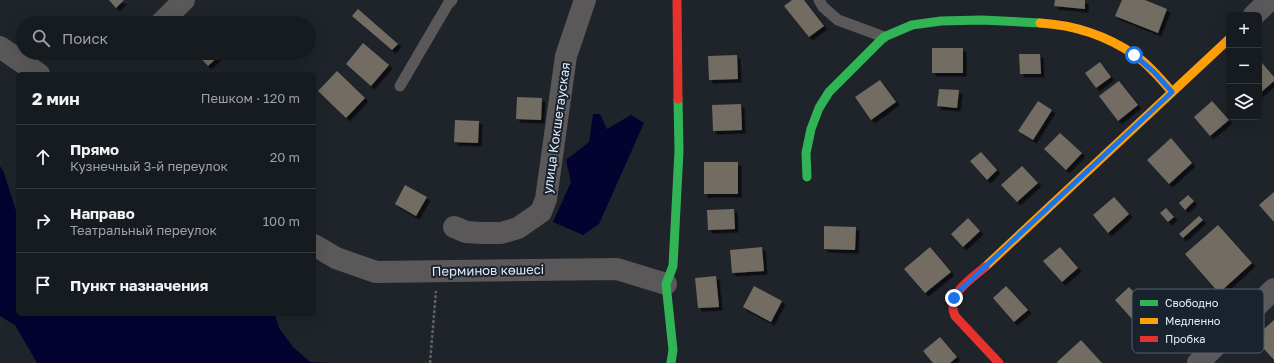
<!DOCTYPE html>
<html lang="ru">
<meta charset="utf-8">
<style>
:root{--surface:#161b20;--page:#23282d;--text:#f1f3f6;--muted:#9ea1a5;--line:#35393e}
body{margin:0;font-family:"Golos Text",sans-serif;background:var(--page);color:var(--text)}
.controls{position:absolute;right:12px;top:12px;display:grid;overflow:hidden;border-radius:6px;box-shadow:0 4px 16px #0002}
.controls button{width:36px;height:36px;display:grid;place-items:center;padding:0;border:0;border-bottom:1px solid var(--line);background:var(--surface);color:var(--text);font:20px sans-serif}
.stop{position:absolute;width:12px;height:12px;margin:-9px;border:3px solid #1a73e8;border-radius:50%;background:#fff}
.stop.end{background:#1a73e8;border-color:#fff;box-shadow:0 1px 4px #0008}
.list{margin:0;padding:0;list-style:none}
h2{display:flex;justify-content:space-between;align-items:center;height:52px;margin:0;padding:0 16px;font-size:17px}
h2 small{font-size:13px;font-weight:400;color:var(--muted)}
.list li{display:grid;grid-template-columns:26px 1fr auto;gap:12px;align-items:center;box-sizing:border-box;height:64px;padding:0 16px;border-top:1px solid var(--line)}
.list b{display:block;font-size:15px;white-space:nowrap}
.list p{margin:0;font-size:13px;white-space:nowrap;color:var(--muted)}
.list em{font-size:13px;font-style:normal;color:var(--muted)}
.icon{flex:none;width:22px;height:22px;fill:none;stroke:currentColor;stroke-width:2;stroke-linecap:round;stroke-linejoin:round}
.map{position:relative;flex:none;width:1274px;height:363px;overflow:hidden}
.search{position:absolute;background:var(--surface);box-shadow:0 4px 16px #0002;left:16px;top:16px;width:300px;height:44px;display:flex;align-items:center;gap:10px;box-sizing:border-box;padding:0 14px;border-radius:22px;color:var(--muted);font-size:15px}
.panel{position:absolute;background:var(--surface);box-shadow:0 4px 16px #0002;left:16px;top:72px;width:300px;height:244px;border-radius:6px}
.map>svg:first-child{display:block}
.water{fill:#040330}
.building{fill:#726c62;filter:url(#shadow)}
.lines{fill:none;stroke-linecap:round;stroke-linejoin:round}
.path{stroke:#616163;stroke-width:2.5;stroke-dasharray:3 2;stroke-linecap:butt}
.lane{stroke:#5a5858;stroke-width:11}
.street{stroke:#5a5858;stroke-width:22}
.fast{stroke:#30b455;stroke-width:9}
.slow{stroke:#ff9f0a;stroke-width:9}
.jam{stroke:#e5322d;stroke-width:9}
.route{stroke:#1a73e8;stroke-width:5}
.labels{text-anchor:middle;stroke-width:4;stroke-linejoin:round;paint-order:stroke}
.street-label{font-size:13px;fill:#e4ebf3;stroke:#19232f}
.key{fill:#19232f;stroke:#565f6a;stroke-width:1}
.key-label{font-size:11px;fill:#e4ebf3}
</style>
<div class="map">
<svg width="1274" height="363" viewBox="0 0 1274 363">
<defs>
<filter id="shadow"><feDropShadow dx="3.5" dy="3.5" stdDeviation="0" flood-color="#0009"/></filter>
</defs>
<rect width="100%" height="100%" fill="#1e242a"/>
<path class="water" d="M593,114h7l7,15 24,-14 13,8 -45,101 -16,11 -30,-13 18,-40 -5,-22 23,-18z
M0,166l4,7 14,44v97h257l4,14 14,19 17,15 22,1h-295l-22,-38 -15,-9z"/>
<path class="building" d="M109,0h15l-8,8z
M792,0h12l20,26 -15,11 -25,-31z
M1055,0h30v9l-31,-3z
M1122,0h23l22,9 -9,24 -43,-17z
M358,9l40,35 -6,6 -40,-34z
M363,43l26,22 -18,21 -25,-22z
M932,48h31v25h-31z
M196,53h26l-14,13z
M1019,54h21l1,20h-21z
M737,55l1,24 -29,1 -1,-24z
M1100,62l11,15 -15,11 -11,-15z
M1262,63l12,14v4l-15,13v-28z
M337,71l28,27 -19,20 -28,-27z
M880,80l16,22 -25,18 -16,-23z
M1119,81l19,24 -20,16 -19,-25z
M939,89l20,1 -2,18 -20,-2z
M517,97l25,1 -1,22 -25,-1z
M1038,101l14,9 -19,30 -15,-9z
M1212,101l17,19 -19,16 -16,-19z
M741,104l1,26 -29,1 -1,-26z
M455,120l24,1 -1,22 -24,-1z
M1060,133l22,20 -16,17 -22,-21z
M1171,138l21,25 -23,21 -22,-24z
M981,152l16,18 -10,10 -17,-19z
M704,162h34v32h-34z
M1022,166l16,17 -21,19 -16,-17z
M405,185l22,12 -11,19 -21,-12z
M1274,192v30l-15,-17z
M1188,195l6,6 -9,9 -6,-7z
M1114,197l15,17 -21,19 -15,-18z
M1166,208l8,9 -6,5 -8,-9z
M734,209l1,20 -27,1 -1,-20z
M1199,216l4,4 -20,18 -4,-4z
M968,218l12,13 -17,16 -12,-13z
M1218,225l34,38 -33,30 -34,-39z
M824,226l32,1 -1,23 -31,-1z
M762,247l2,24 -32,2 -2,-23z
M930,247l21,25 -26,21 -21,-24z
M1060,247l18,21 -16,14 -19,-21z
M716,276l3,31 -21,1 -3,-30z
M754,286l28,15 -11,21 -28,-15z
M1006,286l22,24 -14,12 -21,-24z
M1129,287l19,21 -14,13 -19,-21z
M1274,320v40l-20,-22z
M940,337l17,20 -7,6h-17l-10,-12z
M1081,340l21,23h-44l-1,-1z"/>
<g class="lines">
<path class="path" d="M430,363l6,-72"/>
<path class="lane" d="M819,0l4,7 15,13 46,17
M400,86l48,-82 4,-4"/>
<path class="street" d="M1254,15l16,-15
M161,23l23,-23
M0,47l39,27
M454,227l12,5 16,1h19l17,-5 23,-16 5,-13 20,-143 19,-56
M314,245l22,13 40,14 241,-3 49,15
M1198,363l76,-74"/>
<path class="fast" d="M807,177l-1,-24 5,-24 8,-21 10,-16 55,-55 28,-12 29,-4 41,-1 58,3
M671,363l2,-13 -7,-66 7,-18 6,-115 -1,-52"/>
<path class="slow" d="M1040,23c34,2 67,13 95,32 14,10 26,24 37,37
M985,267l244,-228"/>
<path class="jam" d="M677,0l1,99
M985,267c-14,12 -40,28 -30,49l44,47"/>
</g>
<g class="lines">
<path class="route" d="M954,298l4,-6 214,-200 -18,-20 -20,-17"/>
</g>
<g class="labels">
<g class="street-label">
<text transform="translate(556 128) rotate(-82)" y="5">улица Кокшетауская</text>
<text transform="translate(488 270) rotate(-1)" y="5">Перминов көшесі</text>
</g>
</g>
<rect x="1132" y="289" width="132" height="64" rx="6" class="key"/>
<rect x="1140" y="300" width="18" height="6" fill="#30b455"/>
<rect x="1140" y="318" width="18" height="6" fill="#ff9f0a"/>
<rect x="1140" y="336" width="18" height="6" fill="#e5322d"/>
<g class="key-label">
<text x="1165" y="307">Свободно</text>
<text x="1165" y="325">Медленно</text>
<text x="1165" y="343">Пробка</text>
</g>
</svg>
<div class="controls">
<button>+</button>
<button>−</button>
<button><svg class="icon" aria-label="layers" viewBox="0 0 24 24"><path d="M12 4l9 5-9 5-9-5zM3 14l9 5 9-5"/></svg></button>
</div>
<div class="stop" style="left:1134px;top:55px"></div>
<div class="stop end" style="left:954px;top:298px"></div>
<div class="search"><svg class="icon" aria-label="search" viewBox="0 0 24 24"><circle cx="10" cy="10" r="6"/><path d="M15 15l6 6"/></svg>Поиск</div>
<section class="panel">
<h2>2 мин<small>Пешком · 120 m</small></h2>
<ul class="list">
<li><svg class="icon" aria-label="ahead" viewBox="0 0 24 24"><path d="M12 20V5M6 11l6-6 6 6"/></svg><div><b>Прямо</b><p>Кузнечный 3-й переулок</p></div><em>20 m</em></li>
<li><svg class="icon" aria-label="right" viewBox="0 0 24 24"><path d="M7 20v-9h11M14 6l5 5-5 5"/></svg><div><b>Направо</b><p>Театральный переулок</p></div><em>100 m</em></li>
<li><svg class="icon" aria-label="arrive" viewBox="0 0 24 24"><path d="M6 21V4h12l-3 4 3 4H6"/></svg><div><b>Пункт назначения</b></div></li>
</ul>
</section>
</div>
